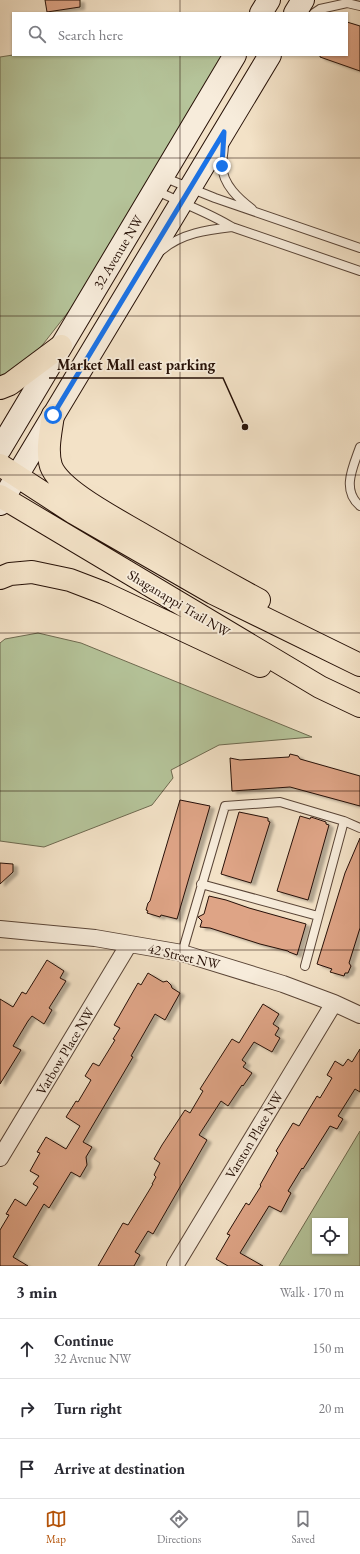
<!DOCTYPE html>
<meta charset="utf-8">
<style>
:root{--surface:#fff;--page:#f7f7f7;--text:#2b2b33;--muted:#7c7c81;--line:#e1e1e2;--accent:#b45309}
body{margin:0;font-family:"EB Garamond",serif;background:var(--page);color:var(--text)}
.controls{position:absolute;right:12px;bottom:12px;display:grid;overflow:hidden;border-radius:0px;box-shadow:0 1px 3px #0004}
.controls button{width:36px;height:36px;display:grid;place-items:center;padding:0;border:0;border-bottom:1px solid var(--line);background:var(--surface);color:var(--text);font:20px sans-serif}
.stop{position:absolute;width:12px;height:12px;margin:-9px;border:3px solid #1a73e8;border-radius:50%;background:#fff}
.stop.end{background:#1a73e8;border-color:#fff;box-shadow:0 1px 4px #0008}
.list{margin:0;padding:0;list-style:none}
h2{display:flex;justify-content:space-between;align-items:center;height:52px;margin:0;padding:0 16px;font-size:17px}
h2 small{font-size:13px;font-weight:400;color:var(--muted)}
.list li{display:grid;grid-template-columns:26px 1fr auto;gap:12px;align-items:center;box-sizing:border-box;height:60px;padding:0 16px;border-top:1px solid var(--line)}
.list b{display:block;font-size:15px;white-space:nowrap}
.list p{margin:0;font-size:13px;white-space:nowrap;color:var(--muted)}
.list em{font-size:13px;font-style:normal;color:var(--muted)}
.icon{flex:none;width:22px;height:22px;fill:none;stroke:currentColor;stroke-width:2;stroke-linecap:round;stroke-linejoin:round}
.map{position:relative;flex:none;width:360px;height:1266px;overflow:hidden}
.search{position:absolute;background:var(--surface);box-shadow:0 1px 3px #0004;left:12px;right:12px;top:12px;height:44px;display:flex;align-items:center;gap:10px;box-sizing:border-box;padding:0 14px;border-radius:0px;color:var(--muted);font-size:15px}
.sheet{height:232px;background:var(--surface)}
nav{display:flex;justify-content:space-around;align-items:center;box-sizing:border-box;height:56px;border-top:1px solid var(--line);background:var(--surface);font-size:11px;color:var(--muted)}
nav a{display:grid;justify-items:center;gap:2px}
nav .on{color:var(--accent)}
.map>svg:first-child{display:block}
.green{fill:#b5c49a;stroke:#6e6a50;fill-rule:evenodd}
.building{fill:#dea486;stroke:#271107;filter:url(#shadow)}
.lines{fill:none;stroke-linecap:round;stroke-linejoin:round}
.lane-casing{stroke:#5a4537;stroke-width:10}
.street-casing{stroke:#5a4537;stroke-width:18}
.secondary-casing{stroke:#271107;stroke-width:24}
.primary-casing{stroke:#271107;stroke-width:24}
.lane{stroke:#f7ecdb;stroke-width:8}
.street{stroke:#f7ecdb;stroke-width:16}
.secondary{stroke:#f7ecdb;stroke-width:22}
.primary{stroke:#f3e2c7;stroke-width:22}
.route{stroke:#1a73e8;stroke-width:5}
.grid{fill:none;stroke:#271107;stroke-width:1;stroke-opacity:0.55}
.labels{text-anchor:middle;stroke-width:3.5;stroke-linejoin:round;paint-order:stroke}
.street-label{font-size:14px;fill:#271107;stroke:#f7ecdb}
.leader{fill:none;stroke:#271107;stroke-width:1.5}
.callout-dot{fill:#271107;stroke:#f7ecdb;stroke-width:1.5}
.callout-label{font-size:15px;text-anchor:middle;font-weight:bold;fill:#271107;stroke:#f7ecdb;stroke-width:3.5;stroke-linejoin:round;paint-order:stroke}
</style>
<div class="map">
<svg width="360" height="1266" viewBox="0 0 360 1266">
<defs>
<filter id="shadow"><feDropShadow dx="4.5" dy="2.5" stdDeviation="1" flood-color="#0004"/></filter>
</defs>
<rect width="100%" height="100%" fill="#f3e2c7"/>
<filter id="stains"><feTurbulence type="fractalNoise" baseFrequency=".005" numOctaves="4"/><feColorMatrix values="0 0 0 0 .2 0 0 0 0 .09 0 0 0 0 .02 0 0 0 .5 -.17"/></filter>
<radialGradient id="worn" r=".72"><stop offset=".6" stop-color="#630" stop-opacity="0"/><stop offset="1" stop-color="#630" stop-opacity=".3"/></radialGradient>
<path class="green" d="M13,55h210l-147,247 -32,41 -17,19 -27,16v-321z
M38,633l43,10 231,94 -93,8 -48,25 2,8 -21,27 -108,42 -44,-6v-198l5,-4z
M360,1131v135h-81zM315,1221h30v30h-30z"/>
<path class="building" d="M45,0h35v7l-33,5z
M347,22l13,4v45l-40,-14v-2h27z
M290,754l8,2 2,3 60,17v30l-70,-19 -58,4 -2,-33 10,2 49,-3z
M180,800l30,6 -33,113 -16,-4 -1,2 -13,-4 1,-2 -2,-1 2,-7 2,-2z
M239,812l29,6v3l2,1 -19,61 -30,-9z
M300,816l10,3 1,-2 15,5v2l3,1 -21,75 -31,-9z
M360,838v90l-11,35 2,3 -3,7h-3l-1,3 -14,-4 2,-3 -15,-5 28,-91z
M0,863l13,1v8l-13,12z
M209,896l17,4 23,8 57,16 -9,31 -8,-3 -1,-1 -28,-7 -50,-16 -10,-1 2,-6 -4,-4 6,-3z
M47,960l17,11 -4,7 6,3 -17,27 3,2 -8,14 -12,-8 -4,5 -15,25 8,4 -21,34v-85l13,8 9,-15 4,2z
M148,973l15,9 4,-1 4,4 1,3 8,5 -15,27 -10,-6 -24,42 2,1 -50,85 9,5 -6,10 1,8 -7,12 -9,-5 -22,36 -5,-4 -31,53 15,9h-28v-36l9,-15 -3,-1 9,-15 11,7 12,-19 -5,-3 6,-8 -9,-5 10,-18 -3,-1 9,-15 20,12 14,-23 -14,-9 10,-16 2,1 13,-22 -6,-4 8,-13 6,3 16,-26 -2,-1 7,-11 -6,-3 24,-42 3,2z
M263,1004l16,10 -6,10 6,4 -4,7 5,3 -8,14 -18,-10 -12,18 4,3 -3,4 9,6 -9,13 -1,-1 -14,21 -7,-5 -22,34 8,5 -54,94 -5,-3 -13,21 5,3 -6,11h-36l25,-43 5,2 25,-41h-1l4,-7 -2,-2 6,-12 -6,-4 8,-14 23,-35 5,3 13,-22 -3,-2 32,-50 7,4z
M360,1049v43l-5,-3 -17,27 5,3 -6,10 -7,-3 -27,43 -1,-1 -14,23 3,2 -10,19 -12,-6 -29,47 23,13h-35l-12,-7 14,-24 -3,-1 19,-31 3,2 12,-19 -1,-1 18,-32 -2,-2 17,-28 6,3 18,-30 3,2 12,-20 -5,-3 8,-14 8,5 5,-7 4,3z"/>
<g class="lines">
<defs>
<path id="lane" d="M314,13l6,-4 27,-6 13,3
M224,144c0,8 -2,15 -2,22 1,19 17,33 30,43
M163,177l52,21 145,50
M155,190c26,13 53,22 77,37l128,44
M162,250c20,-17 45,-20 70,-23
M360,447c-7,20 -19,43 0,59
M201,884l117,32
M182,953l43,-147 55,-4 64,19 16,7
M305,966l39,-145"/>
<path id="street" d="M0,929l95,9 87,15 101,31 51,19 26,12
M0,1158l129,-214
M175,1266l159,-263"/>
<path id="secondary" d="M261,13l8,-13
M295,13l8,-13
M0,449l235,-394
M0,504l270,-449"/>
<path id="primary" d="M0,388l10,-4 51,-38
M53,415c-2,16 -7,35 -2,51 9,25 69,55 92,69 38,22 77,44 116,65
M0,465l74,48 139,80 147,72
M0,496l320,191 40,19
M0,578l10,-4 22,-2 38,8 34,13 156,73"/>
</defs>
<use href="#lane" class="lane-casing"/>
<use href="#street" class="street-casing"/>
<use href="#secondary" class="secondary-casing"/>
<use href="#primary" class="primary-casing"/>
<use href="#lane" class="lane"/>
<use href="#street" class="street"/>
<use href="#secondary" class="secondary"/>
<use href="#primary" class="primary"/>
</g>
<g class="lines">
<path class="route" d="M53,415l171,-283 -2,34"/>
</g>
<path class="grid" d="M180,0v13M180,55v1211M0,158h360M0,316h360M0,475h360M0,633h360M0,791h360M0,950h360M0,1108h360"/>
<g class="labels">
<g class="street-label">
<text transform="translate(118 252) rotate(-59)" y="5">32 Avenue NW</text>
<text transform="translate(179 603) rotate(31)" y="5">Shaganappi Trail NW</text>
<text transform="translate(184 956) rotate(13)" y="5">42 Street NW</text>
<text transform="translate(65 1051) rotate(-59)" y="5">Varbow Place NW</text>
<text transform="translate(254 1135) rotate(-59)" y="5">Varston Place NW</text>
</g>
</g>
<path class="leader" d="M245 427L223 378H49"/>
<circle class="callout-dot" cx="245" cy="427" r="4"/>
<g class="callout-label">
<text x="136" y="370">Market Mall east parking</text>
</g>
<rect width="100%" height="100%" filter="url(#stains)"/>
<rect width="100%" height="100%" fill="url(#worn)"/>
</svg>
<div class="controls">
<button><svg class="icon" aria-label="locate" viewBox="0 0 24 24"><circle cx="12" cy="12" r="6"/><path d="M12 2v4M12 18v4M2 12h4M18 12h4"/></svg></button>
</div>
<div class="stop" style="left:53px;top:415px"></div>
<div class="stop end" style="left:222px;top:166px"></div>
<div class="search"><svg class="icon" aria-label="search" viewBox="0 0 24 24"><circle cx="10" cy="10" r="6"/><path d="M15 15l6 6"/></svg>Search here</div>
</div>
<section class="sheet">
<h2>3 min<small>Walk · 170 m</small></h2>
<ul class="list">
<li><svg class="icon" aria-label="ahead" viewBox="0 0 24 24"><path d="M12 20V5M6 11l6-6 6 6"/></svg><div><b>Continue</b><p>32 Avenue NW</p></div><em>150 m</em></li>
<li><svg class="icon" aria-label="right" viewBox="0 0 24 24"><path d="M7 20v-9h11M14 6l5 5-5 5"/></svg><div><b>Turn right</b></div><em>20 m</em></li>
<li><svg class="icon" aria-label="arrive" viewBox="0 0 24 24"><path d="M6 21V4h12l-3 4 3 4H6"/></svg><div><b>Arrive at destination</b></div></li>
</ul>
</section>
<nav>
<a class="on"><svg class="icon" aria-label="map" viewBox="0 0 24 24"><path d="M3 6l6-2 6 2 6-2v14l-6 2-6-2-6 2zM9 4v14M15 6v14"/></svg>Map</a>
<a><svg class="icon" aria-label="directions" viewBox="0 0 24 24"><path d="M12 3l9 9-9 9-9-9zM9 14v-3h6M13 9l2 2-2 2"/></svg>Directions</a>
<a><svg class="icon" aria-label="saved" viewBox="0 0 24 24"><path d="M7 4h10v16l-5-4-5 4z"/></svg>Saved</a>
</nav>
